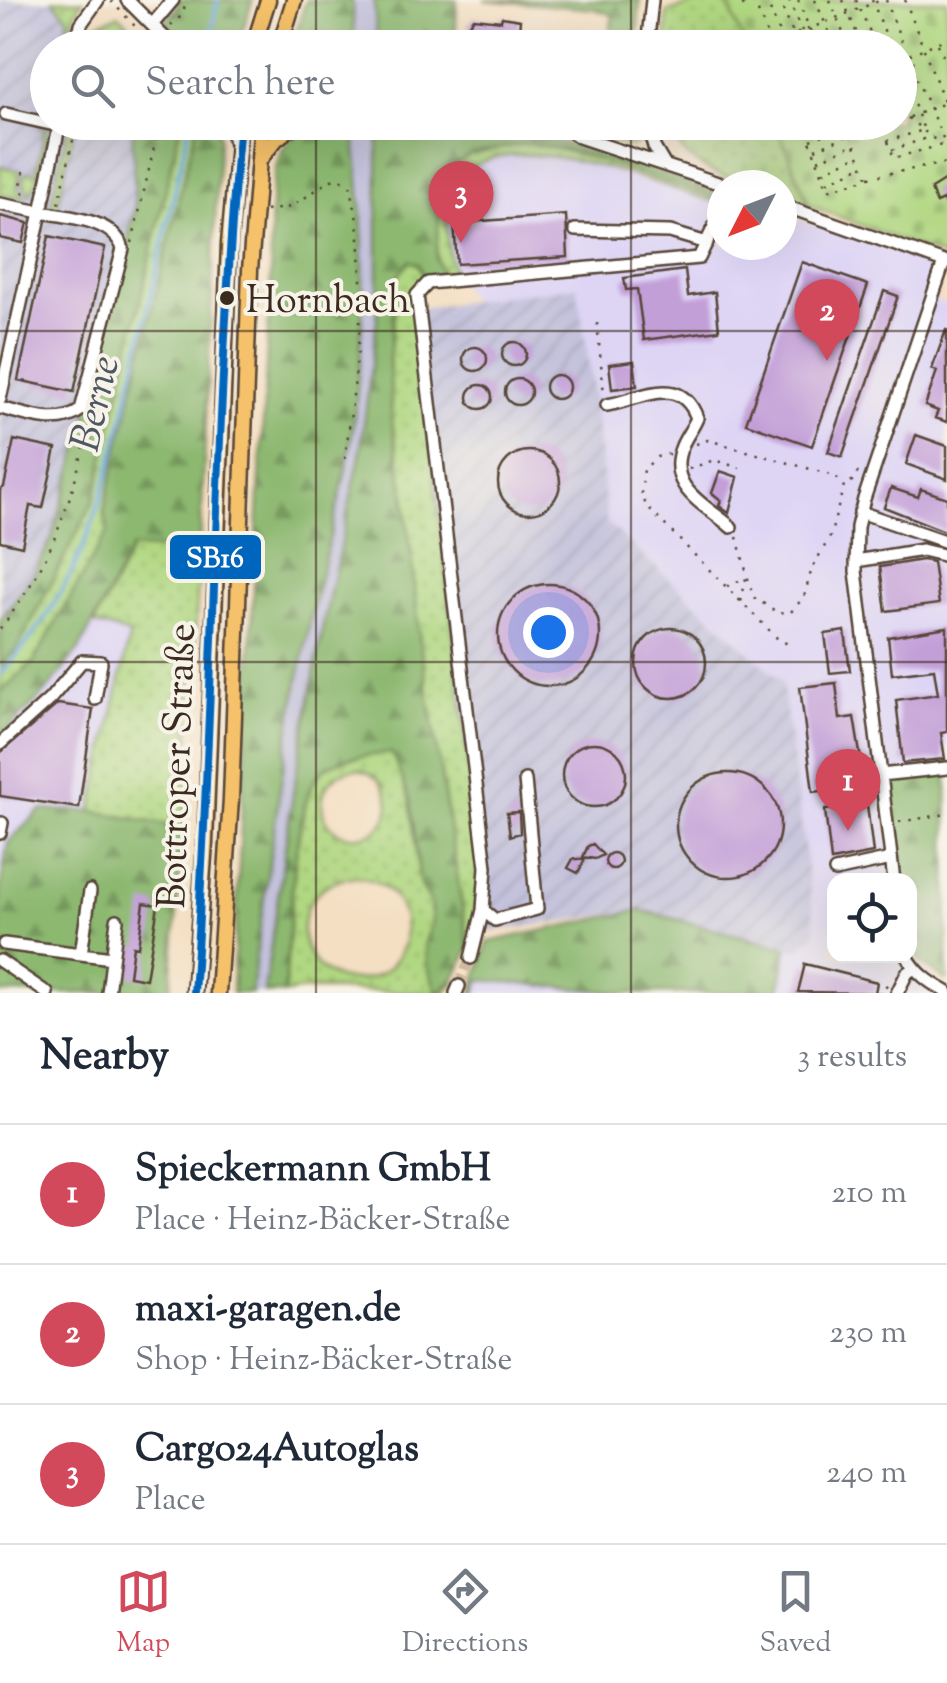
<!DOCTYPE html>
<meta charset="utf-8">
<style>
:root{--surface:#fff;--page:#f2f2f3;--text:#1f2937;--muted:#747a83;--line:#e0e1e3;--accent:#d1495b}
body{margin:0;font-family:"Sorts Mill Goudy",serif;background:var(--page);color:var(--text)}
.controls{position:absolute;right:30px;bottom:30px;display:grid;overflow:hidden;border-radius:20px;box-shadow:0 10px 40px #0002}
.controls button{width:90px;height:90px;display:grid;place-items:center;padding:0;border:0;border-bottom:2px solid var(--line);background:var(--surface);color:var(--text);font:50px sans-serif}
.compass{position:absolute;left:707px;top:170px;width:90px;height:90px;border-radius:50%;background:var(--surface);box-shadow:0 10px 40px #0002;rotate:228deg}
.you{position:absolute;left:548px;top:632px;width:35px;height:35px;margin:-25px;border:8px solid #fff;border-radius:50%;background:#1a73e8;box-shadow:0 0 0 15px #1a73e833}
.badge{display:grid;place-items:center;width:65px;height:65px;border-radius:50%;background:var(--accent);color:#fff;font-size:32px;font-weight:700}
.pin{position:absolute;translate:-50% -82px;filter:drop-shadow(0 2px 5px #0008)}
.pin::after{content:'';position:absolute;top:52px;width:35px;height:30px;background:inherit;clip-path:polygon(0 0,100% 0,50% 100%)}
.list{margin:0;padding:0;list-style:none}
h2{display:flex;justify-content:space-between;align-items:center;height:130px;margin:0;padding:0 40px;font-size:42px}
h2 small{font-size:32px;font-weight:400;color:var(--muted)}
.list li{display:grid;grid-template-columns:65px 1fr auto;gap:30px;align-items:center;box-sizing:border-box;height:140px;padding:0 40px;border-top:2px solid var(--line)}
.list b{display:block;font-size:38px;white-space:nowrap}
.list p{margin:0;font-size:32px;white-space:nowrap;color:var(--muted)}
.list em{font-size:32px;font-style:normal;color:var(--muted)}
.icon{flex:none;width:55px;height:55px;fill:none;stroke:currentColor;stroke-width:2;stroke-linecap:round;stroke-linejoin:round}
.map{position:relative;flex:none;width:947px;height:993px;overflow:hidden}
.search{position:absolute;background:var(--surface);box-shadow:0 10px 40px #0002;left:30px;right:30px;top:30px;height:110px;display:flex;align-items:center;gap:25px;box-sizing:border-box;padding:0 35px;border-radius:55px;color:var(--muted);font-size:38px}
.sheet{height:550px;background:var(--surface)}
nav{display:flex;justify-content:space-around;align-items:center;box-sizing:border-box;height:140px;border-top:2px solid var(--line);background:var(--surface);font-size:28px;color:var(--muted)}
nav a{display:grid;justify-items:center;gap:5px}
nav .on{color:var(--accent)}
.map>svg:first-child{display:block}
.built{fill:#ded5f5}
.industrial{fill:url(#industrial-furrows)}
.railway{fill:#c3c1db}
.grass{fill:url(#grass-dots);stroke:#768050;stroke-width:2.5;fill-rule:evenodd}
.forest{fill:url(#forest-firs);stroke:#647146;stroke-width:2.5}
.cemetery{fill:url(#cemetery-stones);stroke:#768050;stroke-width:2.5}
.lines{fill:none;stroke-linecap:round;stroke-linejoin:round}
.stream{stroke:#74aae2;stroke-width:4}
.building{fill:#c39fd8}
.minor-tunnel{stroke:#cfbba1;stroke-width:11;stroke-dasharray:11 5.5;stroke-linecap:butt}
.minor-casing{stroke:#574537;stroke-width:16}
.major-casing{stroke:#574537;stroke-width:19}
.path{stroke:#574537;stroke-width:2.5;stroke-dasharray:2.5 8;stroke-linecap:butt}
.minor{stroke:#fff;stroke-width:11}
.major{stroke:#f5c16b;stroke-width:14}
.bus-1-casing{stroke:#f7f3e8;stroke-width:15}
.bus-1{stroke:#0065bd;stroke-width:8}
.grid{fill:none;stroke:#3b2a1e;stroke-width:2.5;stroke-opacity:0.55}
.bus-dot{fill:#3b2a1e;stroke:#f7f3e8;stroke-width:4}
.labels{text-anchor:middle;stroke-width:8;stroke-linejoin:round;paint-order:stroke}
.bus-label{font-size:38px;fill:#3b2a1e;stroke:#f7f3e8;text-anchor:start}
.street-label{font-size:40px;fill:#3b2a1e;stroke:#f7f3e8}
.water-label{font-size:42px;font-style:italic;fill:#4f5763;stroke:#f7f3e8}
.line-badge{stroke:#f7f3e8;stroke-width:4}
.badge-label{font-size:28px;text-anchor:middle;font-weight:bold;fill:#fff}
</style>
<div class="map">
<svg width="947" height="993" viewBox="0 0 947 993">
<defs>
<pattern id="industrial-furrows" width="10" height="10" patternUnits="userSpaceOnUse" patternTransform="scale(2.5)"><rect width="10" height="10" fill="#c3c1db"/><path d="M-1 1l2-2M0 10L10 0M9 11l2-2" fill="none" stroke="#a8a6bc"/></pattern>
<pattern id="grass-dots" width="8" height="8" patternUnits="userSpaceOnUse" patternTransform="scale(2.5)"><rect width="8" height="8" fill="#b0d781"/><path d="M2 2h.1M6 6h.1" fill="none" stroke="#98b96f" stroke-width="1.8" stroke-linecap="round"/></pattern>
<pattern id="forest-firs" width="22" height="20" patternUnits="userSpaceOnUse" patternTransform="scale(2.5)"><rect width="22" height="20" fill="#8cb86f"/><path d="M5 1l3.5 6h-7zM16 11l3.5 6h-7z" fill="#74965b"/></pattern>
<pattern id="cemetery-stones" width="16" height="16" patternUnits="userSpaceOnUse" patternTransform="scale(2.5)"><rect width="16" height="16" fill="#b0d781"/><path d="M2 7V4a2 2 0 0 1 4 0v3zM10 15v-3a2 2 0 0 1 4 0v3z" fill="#98b96f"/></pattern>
</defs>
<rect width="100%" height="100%" fill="#f7f3e8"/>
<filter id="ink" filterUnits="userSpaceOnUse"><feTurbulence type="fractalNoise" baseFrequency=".01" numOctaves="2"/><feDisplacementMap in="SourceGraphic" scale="20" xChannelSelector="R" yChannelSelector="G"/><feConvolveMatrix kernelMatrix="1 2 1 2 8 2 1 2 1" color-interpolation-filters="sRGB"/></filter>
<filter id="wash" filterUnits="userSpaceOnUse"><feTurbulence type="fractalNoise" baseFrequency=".0048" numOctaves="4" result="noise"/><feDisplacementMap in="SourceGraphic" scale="40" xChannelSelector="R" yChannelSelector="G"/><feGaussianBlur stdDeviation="2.25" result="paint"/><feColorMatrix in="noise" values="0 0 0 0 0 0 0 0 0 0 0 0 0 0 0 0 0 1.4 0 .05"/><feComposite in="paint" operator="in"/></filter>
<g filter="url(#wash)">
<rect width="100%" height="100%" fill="#f4dfc2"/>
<path class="built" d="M522,153l49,6 141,42 3,-9 7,3v50h60v-31l157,52 -3,35 11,3v467l-64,9 -28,-256 39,356 -60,1v75h73l40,37h-168l8,-45 10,2 19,-17 -34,-252 -175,-158 -13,-125 -17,-111 -104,16 -19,-27 -8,-30 7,-61 21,-21z
M94,624l36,9 -38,178 -51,-1 -33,32 -8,46v-151l45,-44z
M479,980l146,13h-149z"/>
<path class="industrial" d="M0,0h53l16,17 24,9 26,-11 33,32 -104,1v74l84,1 3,85 -53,230 -30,100 -17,34 -35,47z
M577,286l17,112 13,125 175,158 34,252 -19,17 -157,-40 -150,22 -77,-623z"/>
<path class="railway" d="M352,0h22l3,47h-22z
M354,123h24v190l-18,143 -37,170 -30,168 -29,199h-13l28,-205 30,-165 41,-180 13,-139 1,-77z"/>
<path class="grass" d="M53,0h30l-8,13 -8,34h-4l6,-29z
M710,0h16l20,47 -80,1 1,-36z
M119,15l33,32h-36l-23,-4 -1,4h-6l7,-21z
M69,123h6l-18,86 -6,-4z
M181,123h17l-94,387 5,21 -76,132 -33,30v-27l18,-19 75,-145z
M595,123h44l-2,21 -8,3 -39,-13 -2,-8z
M668,123h108l33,82 -27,-10v-10c-44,0 -101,-14 -114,-62z
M38,127l10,2 1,3 -10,46 -10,16 -6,-11 3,-11 10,1 9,-44z
M528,143c64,12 124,33 185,54v4c-96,-29 -307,-120 -259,75l-13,1c-9,-21 -4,-92 11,-111 16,-20 53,-20 76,-23z
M0,166l21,5 -4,17 7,7 -2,3 -22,-3z
M409,261l9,3 7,15 -13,13 70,581 -13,76 -48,-299 -16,-154 -13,-74 -3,-65 9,-81z
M132,548l68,3 -16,277 -92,-17 38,-177 -36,-10z
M392,752l18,48 10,84 10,17 2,22 -7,20 18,48 12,-13v4l-9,11 -136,-4 -26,4c6,-48 7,-185 35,-219 15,-18 52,-18 73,-22zM356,769c41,6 45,62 3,67 -44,5 -53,-61 -3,-67zM355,877c69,6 65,104 -2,103 -66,-2 -68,-99 2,-103z"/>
<path class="forest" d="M178,0h75l-16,47h-46l-27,-25 13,-15z
M306,0h46l3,47h-63z
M374,0h83l-2,47h-78z
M484,0h156l-4,47h-29l6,-32 -18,-6z
M132,123h49l-82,360 -6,19 -75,145 -18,19v-46l35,-48 17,-34 30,-100 53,-230z
M197,123h19l3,15 -19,413 -68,-3 -52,100 -35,45 -45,44v-44l33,-30 75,-132 -4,-21z
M480,129c83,6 157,37 235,63l-2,5 -140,-46 -45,-8 -57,11 -20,13 -11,39 -4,53 7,16 -18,4 -7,-15 -8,-3 -12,15 -9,83 3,63 13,74 16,154 48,299 -14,29 -18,15 -10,-28 -2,-22 7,-20 -2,-22 -10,-17 -9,-82 -19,-49c-20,2 -58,3 -73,21 -28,33 -29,171 -35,219h-20l29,-199 30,-168 37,-170 18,-144v-182z
M354,130c13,103 12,208 -3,311 -10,62 -30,123 -42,185 -25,121 -41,244 -58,367h-19l39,-719c1,-33 -9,-126 28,-140 16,-5 39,-2 55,-4z
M947,771v210l-28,-20 -9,-44v-36l-7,-1 -13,-101z
M41,810l51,1 92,17 -14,165h-170v-105l8,-46z
M640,910l147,38 -8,45h-154l-145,-13 -4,13h-4l16,-51z"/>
<path class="cemetery" d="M726,0h221v259l-138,-54 -33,-82 124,-1v-74l-154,-1z"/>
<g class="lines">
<path class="stream" d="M210,39l8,-39
M0,674c91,-94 111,-204 139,-327 17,-75 35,-150 51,-225"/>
</g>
<g id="blocks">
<path class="building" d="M502,17l18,3 -1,10 21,2 -1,16h-13v-7l-55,-5 -3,-10 6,-8 27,3z
M947,179v29h-1l-3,-8 -7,3 -5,-14z
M566,215l2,42 -111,7 -3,-41z
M0,216l28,7 -5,20 -23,-5z
M49,236l56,12 -31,144 -56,-12z
M802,262l66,23 -56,161 -66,-23z
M685,270l3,26 27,-4 4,38 -75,10 -7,-51 -11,1 -2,-12z
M884,291l14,5 -56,161 -14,-5z
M946,330h1v92l-12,-4 3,-7 -13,-5 12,-35 -5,-2z
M502 354a12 12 0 1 1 24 0a12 12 0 1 1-24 0Z
M463 359a12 12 0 1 1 24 0a12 12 0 1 1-24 0Z
M634,361l3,25 -25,3 -3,-25z
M545 387a12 12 0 1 1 24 0a12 12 0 1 1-24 0Z
M505 392a13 13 0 1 1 26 0a13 13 0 1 1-26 0Z
M468 397a12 12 0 1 1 24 0a12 12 0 1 1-24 0Z
M916,435l31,11v33l-41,-15z
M14,440l42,9 -13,59 -13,-2 -8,40 -22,-5v-51l4,-3z
M498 482a31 31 0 1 1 62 0a31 31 0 1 1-62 0Z
M720,471l18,6 -9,36 -10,-7 2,-6 -9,-7z
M891,488l27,9 3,-8 26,9v34l-63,-25z
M922,560l11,2 6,42 -53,7 -6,-44z
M498 635a51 51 0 1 1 102 0a51 51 0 1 1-102 0Z
M947,627v105l-6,1 4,26 -42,4 -7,-63 42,-6 -4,-25 -42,5 -4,-37z
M636 663a35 35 0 1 1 70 0a35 35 0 1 1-70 0Z
M845,631l5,40 -20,2 -5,-39z
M836,683l4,36 14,-2 9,55 -32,4 2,14 -20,2 -13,-105z
M58,704l35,5 -14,99 -79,-12v-43z
M562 775a32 32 0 1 1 64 0a32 32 0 1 1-64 0Z
M676 825a52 52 0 1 1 104 0a52 52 0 1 1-104 0Z
M867,805l6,48 -42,8 -6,-51z
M519,812l1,21 -10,3 -3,-23z
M593,844l10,11 -8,4 -12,-2 5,-11z
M605 861a8 8 0 1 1 16 0a8 8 0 1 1-16 0Z
M573,859h12l-7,14 -10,-5z
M144,903l14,2 -12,74 -17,-3 4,-30 5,1z
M805,964l72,18 -2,11 -77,-1z"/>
</g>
</g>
<g filter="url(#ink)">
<use href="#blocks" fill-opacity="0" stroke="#574537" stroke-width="2.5"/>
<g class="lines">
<path class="minor-tunnel" d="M459,986l12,-28"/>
<defs>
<path id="minor" d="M127,0l48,48
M152,25l21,-25
M76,48l5,-24 17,-24
M647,48l5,-48
M6,114l53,12
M229,122l7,25
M557,122l22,15 145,48
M647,122l7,25 10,17
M0,204l41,8 -41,187
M782,205l165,58
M575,230l95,2 37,11
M607,405c33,-5 73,-33 90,13 -4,10 -11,18 -15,28 -18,42 26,60 49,81
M0,408c26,6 58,20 81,2l42,-161c-9,-30 -55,-32 -82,-37l19,-90
M860,512l87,30
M856,561l66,-11 25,6
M0,744l50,-45 32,-38 19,1 -6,37
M880,775l67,-7
M525,780l12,129 -42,11 -12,-10 3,-43 -69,-572 11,-12 271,-25 23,-48
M0,833l2,-10
M835,871l56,-12
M894,881l-38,-310 1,-44 7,-28 80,-237
M4,944l108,14
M81,954l9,-63
M907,956c9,17 23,27 40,36
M471,958l12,-48
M0,961l47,32
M108,993l9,-73
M456,993l3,-7
M897,993l10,-20 7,-5"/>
<path id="major" d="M253,48l15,-48
M279,48l15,-48
M259,160l17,-21 22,-17
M194,993l11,-150 24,-600 11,-121
M218,993l13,-194 19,-529 12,-148"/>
</defs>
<use href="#minor" class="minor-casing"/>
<use href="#major" class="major-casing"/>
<path class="path" d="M766,0l17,40
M779,0l15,36
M789,0l13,31
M798,0l19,48
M815,0l21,48
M830,0l19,48
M843,0l20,48
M856,0l21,48
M872,0l19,48
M886,0l16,43 -9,5
M905,0l42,109
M111,1l45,47
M754,2l17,42 110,-44
M742,6l15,-6
M171,26l11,-11 5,-15
M798,35l6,13
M938,44l9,22
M93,48c8,-22 33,-12 52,-11
M900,59l47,-21
M912,69l35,78
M900,74l15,-7 -3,-10
M900,111l41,34
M900,121l45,-18
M133,122l18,4
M803,122l25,68 40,-12 -22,-56
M881,122l13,36 48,-13
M884,127l12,-5
M808,129l16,-7
M811,140l35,-14
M887,141l37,-11 -22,-57
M815,149l34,-14
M892,150l40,-14
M818,160l34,-15
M24,171l-3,14 4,12
M823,172l33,-16
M869,177l78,-14
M827,182l33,-15
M59,204l18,-82
M266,211l25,-4 40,-27 10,-1 9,6c22,87 6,186 -5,274
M132,243l24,-104 -3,-17
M597,323l7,71
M696,444l12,-4 127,36 8,8
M669,454l-12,3 -13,12 -3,25 6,13 130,131 14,8
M689,469l25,-9 26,8
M737,537l16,60 24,15 13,1 14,-16 8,-29 18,-31 14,-52 10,-5 5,-11
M727,586l19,-8 -5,24
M0,629c55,-71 71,-127 91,-212
M899,822l48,-8
M878,993l4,-1 6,-9"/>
<use href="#minor" class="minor"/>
<use href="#major" class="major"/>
<defs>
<path id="bus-1" d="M194,993c21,-290 20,-581 46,-871"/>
</defs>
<use href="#bus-1" class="bus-1-casing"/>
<use href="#bus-1" class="bus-1"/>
</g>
</g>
<path class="grid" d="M316,0v48M631,0v48M316,122v871M631,122v871M0,331h947M0,662h947"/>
<circle class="bus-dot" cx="227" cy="298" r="9"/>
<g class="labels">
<g class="bus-label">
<text x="246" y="312">Hornbach</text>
</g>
<g class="street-label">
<text transform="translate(175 766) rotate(-88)" y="14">Bottroper Straße</text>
</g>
<g class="water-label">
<text transform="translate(93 403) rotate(-77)" y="15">Berne</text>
</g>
</g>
<rect class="line-badge" x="168" y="533" width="95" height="48" rx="10" fill="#0065bd"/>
<g class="badge-label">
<text x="215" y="567">SB16</text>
</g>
</svg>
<div class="controls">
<button><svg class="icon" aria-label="locate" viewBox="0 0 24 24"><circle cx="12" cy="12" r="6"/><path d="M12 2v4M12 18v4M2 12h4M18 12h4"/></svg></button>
</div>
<svg class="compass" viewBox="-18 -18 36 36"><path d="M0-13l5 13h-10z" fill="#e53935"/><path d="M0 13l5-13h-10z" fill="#747a83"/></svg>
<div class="you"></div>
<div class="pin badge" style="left:848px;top:831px">1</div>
<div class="pin badge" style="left:827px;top:361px">2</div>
<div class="pin badge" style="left:461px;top:243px">3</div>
<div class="search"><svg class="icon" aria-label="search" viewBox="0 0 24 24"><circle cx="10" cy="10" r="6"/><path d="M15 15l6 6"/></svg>Search here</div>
</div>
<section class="sheet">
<h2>Nearby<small>3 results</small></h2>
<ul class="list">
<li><span class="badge">1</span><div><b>Spieckermann GmbH</b><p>Place · Heinz-Bäcker-Straße</p></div><em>210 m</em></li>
<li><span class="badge">2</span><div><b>maxi-garagen.de</b><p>Shop · Heinz-Bäcker-Straße</p></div><em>230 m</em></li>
<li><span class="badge">3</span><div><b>Cargo24Autoglas</b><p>Place</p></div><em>240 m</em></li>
</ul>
</section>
<nav>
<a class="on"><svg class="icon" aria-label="map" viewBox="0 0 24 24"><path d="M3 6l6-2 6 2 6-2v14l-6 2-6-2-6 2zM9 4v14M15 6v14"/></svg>Map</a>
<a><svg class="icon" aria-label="directions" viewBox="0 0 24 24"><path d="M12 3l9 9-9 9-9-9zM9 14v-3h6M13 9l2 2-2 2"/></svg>Directions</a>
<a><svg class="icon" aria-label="saved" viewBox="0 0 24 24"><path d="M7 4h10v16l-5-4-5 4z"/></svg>Saved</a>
</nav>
